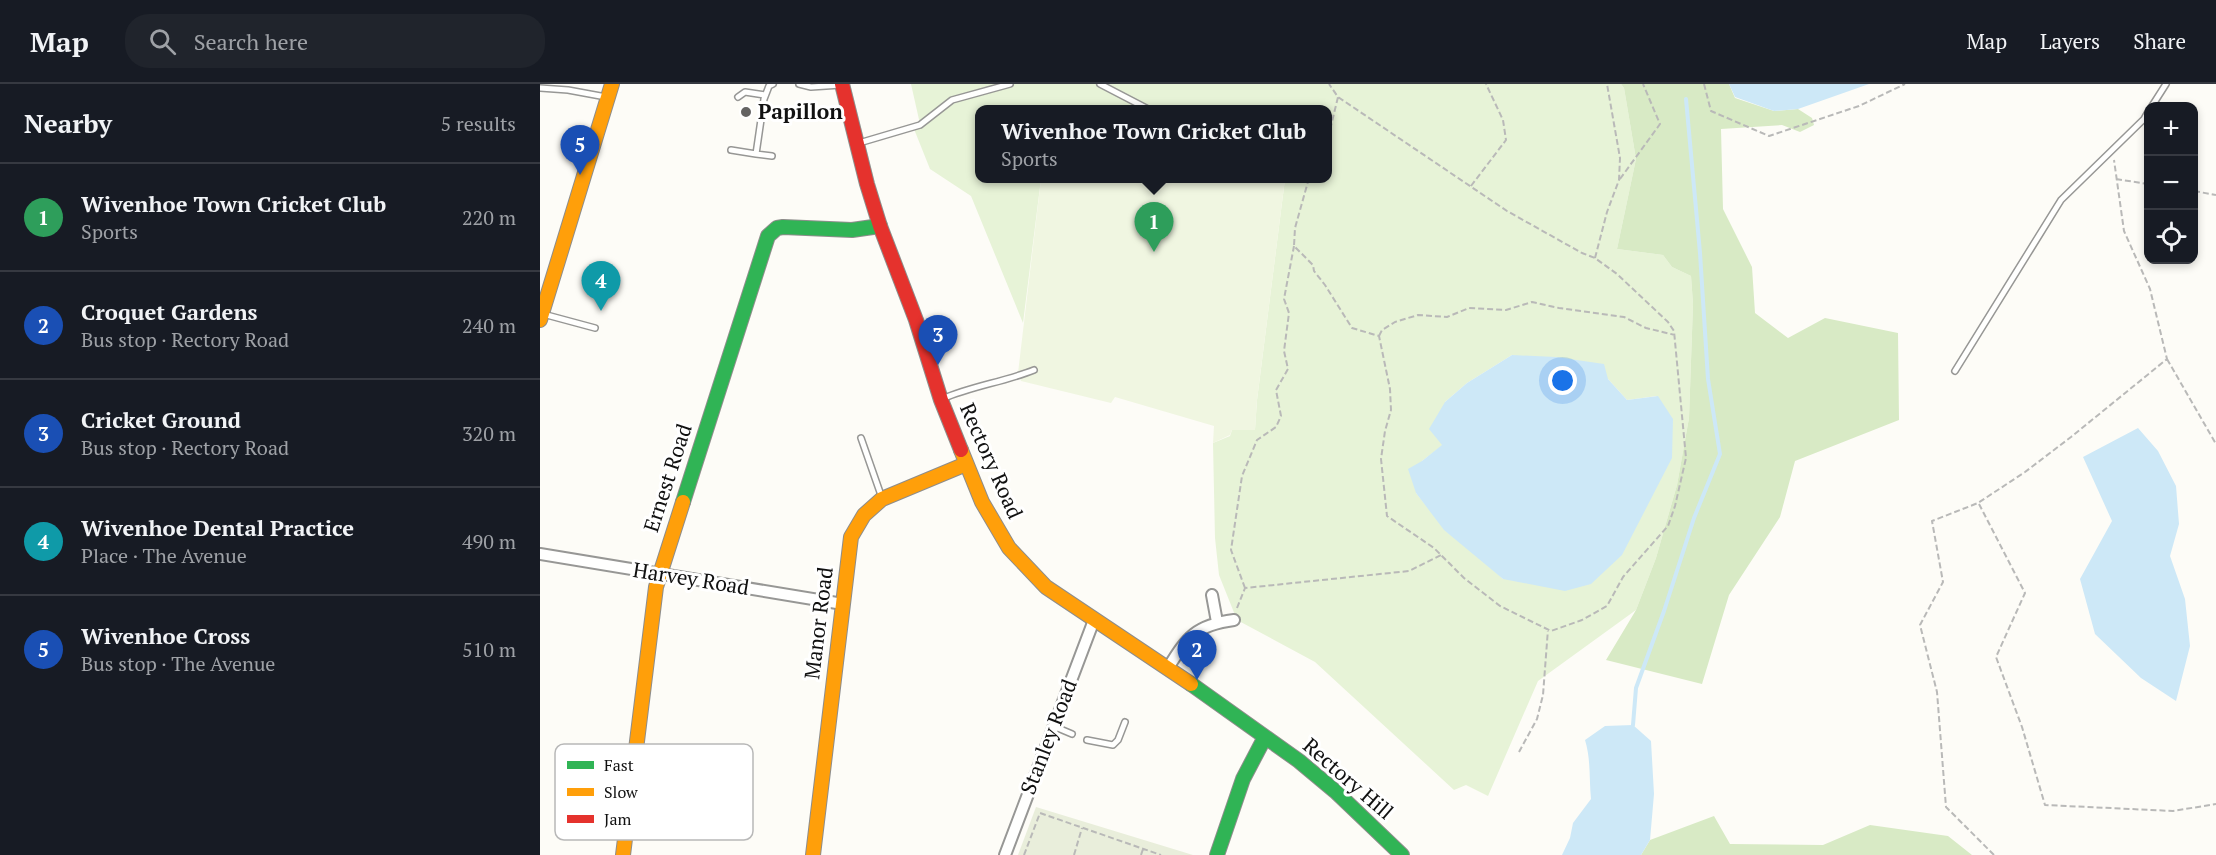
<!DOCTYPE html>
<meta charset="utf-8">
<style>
:root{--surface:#171b24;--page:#20242c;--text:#f1f3f6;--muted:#9ea1a6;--line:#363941;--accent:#b2b2b3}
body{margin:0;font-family:"PT Serif",serif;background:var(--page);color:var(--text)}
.controls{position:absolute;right:18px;top:18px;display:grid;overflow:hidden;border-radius:12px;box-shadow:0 3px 9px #0003}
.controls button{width:54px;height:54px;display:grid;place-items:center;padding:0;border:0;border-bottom:2px solid var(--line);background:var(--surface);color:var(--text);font:30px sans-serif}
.you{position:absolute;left:1023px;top:297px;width:21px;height:21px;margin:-15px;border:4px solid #fff;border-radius:50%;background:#1a73e8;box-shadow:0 0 0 9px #1a73e833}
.badge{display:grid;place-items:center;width:39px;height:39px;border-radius:50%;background:var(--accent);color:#fff;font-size:20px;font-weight:700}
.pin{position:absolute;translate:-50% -50px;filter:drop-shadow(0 2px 3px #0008)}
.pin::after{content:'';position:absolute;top:32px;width:21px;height:18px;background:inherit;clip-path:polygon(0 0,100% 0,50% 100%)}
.popup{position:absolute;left:435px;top:21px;width:357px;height:78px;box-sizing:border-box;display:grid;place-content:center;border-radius:12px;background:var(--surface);filter:drop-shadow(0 2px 4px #0005);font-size:20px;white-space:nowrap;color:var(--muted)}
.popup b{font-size:22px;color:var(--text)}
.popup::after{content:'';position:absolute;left:50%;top:100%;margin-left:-12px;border:12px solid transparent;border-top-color:var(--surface)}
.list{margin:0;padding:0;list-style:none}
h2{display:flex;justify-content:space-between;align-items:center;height:78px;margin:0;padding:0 24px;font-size:26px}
h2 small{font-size:20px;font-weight:400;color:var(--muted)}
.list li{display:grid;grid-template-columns:39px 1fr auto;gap:18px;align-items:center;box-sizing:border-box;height:108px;padding:0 24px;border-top:2px solid var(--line)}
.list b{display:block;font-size:22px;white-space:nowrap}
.list p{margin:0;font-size:20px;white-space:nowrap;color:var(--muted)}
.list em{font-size:20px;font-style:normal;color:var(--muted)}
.icon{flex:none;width:33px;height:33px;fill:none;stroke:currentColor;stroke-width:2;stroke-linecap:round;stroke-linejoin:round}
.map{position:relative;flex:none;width:1676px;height:771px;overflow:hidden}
header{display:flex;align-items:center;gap:36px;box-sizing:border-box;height:84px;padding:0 30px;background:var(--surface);border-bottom:2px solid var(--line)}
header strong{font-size:28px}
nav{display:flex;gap:33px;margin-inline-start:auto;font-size:21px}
.search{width:420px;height:54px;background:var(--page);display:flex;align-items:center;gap:15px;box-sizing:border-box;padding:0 21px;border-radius:24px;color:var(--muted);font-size:22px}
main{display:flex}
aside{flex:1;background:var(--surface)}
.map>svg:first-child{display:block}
.green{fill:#e7f3d7;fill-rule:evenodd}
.forest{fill:#d8eac5}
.cemetery{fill:#e9eedb}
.pitch{fill:#f0f6e1}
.water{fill:#cde8f7}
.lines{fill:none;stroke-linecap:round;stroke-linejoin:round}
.stream{stroke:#cde8f7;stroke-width:4}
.lane-casing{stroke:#979795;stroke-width:8}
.street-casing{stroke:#979795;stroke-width:14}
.fast-casing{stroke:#8e8d8b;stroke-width:16}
.slow-casing{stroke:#8e8d8b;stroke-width:16}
.jam-casing{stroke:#8e8d8b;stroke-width:16}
.path{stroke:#b9b9b8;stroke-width:2;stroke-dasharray:6 3;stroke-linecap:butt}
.lane{stroke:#fffffe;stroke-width:5}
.street{stroke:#fffffe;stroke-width:10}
.fast{stroke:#30b455;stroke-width:14}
.slow{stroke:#ff9f0a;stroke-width:14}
.jam{stroke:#e5322d;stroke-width:14}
.poi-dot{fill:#646362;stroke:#fff;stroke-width:2}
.labels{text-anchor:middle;stroke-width:6;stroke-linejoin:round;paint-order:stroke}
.poi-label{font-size:21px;font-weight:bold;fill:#111;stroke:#fff;text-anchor:start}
.street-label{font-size:21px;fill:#111;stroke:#fff}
.key{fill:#fff;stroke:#b8b8b8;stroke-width:1.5}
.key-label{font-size:16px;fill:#111}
</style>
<header>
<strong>Map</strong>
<div class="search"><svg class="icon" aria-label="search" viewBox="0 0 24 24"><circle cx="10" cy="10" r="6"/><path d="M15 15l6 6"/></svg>Search here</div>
<nav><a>Map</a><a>Layers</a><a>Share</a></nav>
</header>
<main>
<aside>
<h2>Nearby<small>5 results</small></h2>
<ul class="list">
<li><span class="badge" style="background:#2e9e5b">1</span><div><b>Wivenhoe Town Cricket Club</b><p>Sports</p></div><em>220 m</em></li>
<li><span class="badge" style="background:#1a4fb4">2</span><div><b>Croquet Gardens</b><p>Bus stop · Rectory Road</p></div><em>240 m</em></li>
<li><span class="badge" style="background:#1a4fb4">3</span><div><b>Cricket Ground</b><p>Bus stop · Rectory Road</p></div><em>320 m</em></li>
<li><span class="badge" style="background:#0f9aa8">4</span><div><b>Wivenhoe Dental Practice</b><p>Place · The Avenue</p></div><em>490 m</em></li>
<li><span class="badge" style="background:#1a4fb4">5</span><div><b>Wivenhoe Cross</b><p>Bus stop · The Avenue</p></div><em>510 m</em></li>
</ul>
</aside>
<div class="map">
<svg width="1676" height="771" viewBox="0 0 1676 771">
<rect width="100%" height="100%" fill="#fdfcf7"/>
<path class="green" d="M371,0h710l3,4 12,71 -19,90 46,6 9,12 19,9 2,28 -4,114 -12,67 -21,73 -20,52 -98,71 -50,115 -22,-11 -12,5 -139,-128 -78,-42 -18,-45 -4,-37 -2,-95 17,-7 2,-6 23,-1 2,-29 28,-221 43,-1v-68h-348v68l61,1 -18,144 -52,-127 -41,-27 -16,-40 6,-5zM972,271l96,24 19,21 30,-4 -154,183 -75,-71 -12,-15 6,-32 21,-16 2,-43 22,-19z"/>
<path class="forest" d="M1081,0h108l6,14 39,13 24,-2 14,9 2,7 -14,7 -18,-7 -61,4 2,80 29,58 3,46 33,25 37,-20 73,15 1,87 -104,41 -15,56 -51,78 -27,89 -96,-24 30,-50 20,-52 21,-73 12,-67 4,-114 -2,-28 -19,-9 -9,-12 -46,-6 19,-90 -12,-71z
M1174,732l16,28 93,1 47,-20 78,11 24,19h-331l9,-15z"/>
<path class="cemetery" d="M496,723l157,48h-175z"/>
<path class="pitch" d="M501,95h244l-28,221 -2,30h-23l-2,5 -17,8 1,-17 -99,-29 -4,6 -90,-22 -3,-8z"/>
<path class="water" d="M1189,0h140l-71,25 -24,2 -39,-14z
M972,271l44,2 48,7 4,15 19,21 31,-4 15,23 -1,39 -50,97 -31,29 -26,7 -62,-12 -59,-49 -28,-37 -8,-24 14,-8 20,-16 -13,-16 16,-27 22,-19z
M1598,344l20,23 18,35 3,38 -9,32 15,43 5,47 -14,55 -35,-23 -46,-44 -15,-55 32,-58 -29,-64z
M1093,641l18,16 3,53 -4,46 -9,15h-79l8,-17 3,-15 18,-24c-2,-20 0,-40 -6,-59l20,-14z"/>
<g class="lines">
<path class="stream" d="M1093,641l3,-37 28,-77 30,-93 26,-64 -12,-75 -8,-126 -14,-154"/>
<defs>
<path id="lane" d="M259,0l12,3 30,-2
M560,0l50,26
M0,4l28,2 38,7
M198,13l7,-5 20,3
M1612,22l14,-22
M319,59l61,-18 32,-25 58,-16
M191,66l25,4
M232,72l-16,-2 8,-55 5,-13 4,-2
M3,230l52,14
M1415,287l106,-171 83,-81 4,-7
M402,315c30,-13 62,-17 92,-29
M321,354l21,60
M513,642l19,8
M547,656l26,5 5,-5 7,-18"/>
<path id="street" d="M0,470l303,50
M672,511l5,27
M628,584c19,-31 28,-43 66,-48
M465,771l89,-235"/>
<path id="fast" d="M143,418l85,-266 9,-8 6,-1 69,3 28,-4
M651,600l108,77 36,30 67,64
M677,771l26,-76 22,-42"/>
<path id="slow" d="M0,236l72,-236
M421,366l21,52 27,46 37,39 145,97
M83,771l33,-268 27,-85
M273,771l38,-318 13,-22 18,-16 84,-35"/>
<path id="jam" d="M302,0l25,100 13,42 36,94 25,80 20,50"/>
</defs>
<use href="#lane" class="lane-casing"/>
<use href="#street" class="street-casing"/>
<use href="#fast" class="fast-casing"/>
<use href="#slow" class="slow-casing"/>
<use href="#jam" class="jam-casing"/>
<path class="path" d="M1164,0l7,27 58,25 90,-30 46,-22
M788,54l10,-41
M769,94l-14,50 -1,18 19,19 1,6 11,14 27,43 27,8 11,53 1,21 -6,21 -4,28 6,57 47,32 30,30 36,28 51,25 31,-11 25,-14 16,-29 45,-51 7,-20 11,-48 -12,-127 -6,-9 -51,-48 -22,-16 -13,-5 -75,-42 -169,-114 -9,-13
M1080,95l40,-55 -17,-40
M1576,95l32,5
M931,102l35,-46 -3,-20 -17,-36
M1654,107l22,4
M1055,174l12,-46 12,-32 1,-22 -13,-74
M839,252l3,-6 13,-8 23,-7 29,2 22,-9 37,2 26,-8 27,6 65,9 22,11 29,7
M1627,275l49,85
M1439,420l46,89 -29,64 26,70 23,78 128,6 43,-7
M705,504l-14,-38 11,-74 15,-36 19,-13 5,-11 -5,-26 12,-21 -4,-18 5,-38 -5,-14 10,-53
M697,524l8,-20 164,-17 32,-16
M979,668l18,-33 6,-24 5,-66
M484,771l16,-42 121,42
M534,771l8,-27
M601,771l2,-6
M1454,771l-48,-48 -9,-115 -17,-67 23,-43 -11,-61 46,-18 47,-31 46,-35 96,-78 -17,-70 -26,-58 -10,-71"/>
<use href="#lane" class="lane"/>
<use href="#street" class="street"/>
<use href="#fast" class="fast"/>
<use href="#slow" class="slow"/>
<use href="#jam" class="jam"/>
</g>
<circle class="poi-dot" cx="206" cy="28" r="6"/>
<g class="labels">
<g class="poi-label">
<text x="218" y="35">Papillon</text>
</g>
<g class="street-label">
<text transform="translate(451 377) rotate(66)" y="7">Rectory Road</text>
<text transform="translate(128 394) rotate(-72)" y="7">Ernest Road</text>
<text transform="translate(151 495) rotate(9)" y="7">Harvey Road</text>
<text transform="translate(279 539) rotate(-83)" y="7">Manor Road</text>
<text transform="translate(509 653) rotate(-69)" y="7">Stanley Road</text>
<text transform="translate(808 695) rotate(41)" y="7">Rectory Hill</text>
</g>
</g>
<rect x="15" y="660" width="198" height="96" rx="9" class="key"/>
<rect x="27" y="677" width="27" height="8" fill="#30b455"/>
<rect x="27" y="704" width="27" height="8" fill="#ff9f0a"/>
<rect x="27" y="731" width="27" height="8" fill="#e5322d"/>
<g class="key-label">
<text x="64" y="687">Fast</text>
<text x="64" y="714">Slow</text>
<text x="64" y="741">Jam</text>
</g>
</svg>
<div class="controls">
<button>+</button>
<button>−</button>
<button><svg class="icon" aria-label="locate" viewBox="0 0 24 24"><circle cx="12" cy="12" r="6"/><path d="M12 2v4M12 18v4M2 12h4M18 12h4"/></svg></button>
</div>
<div class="you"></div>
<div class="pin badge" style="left:614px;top:168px;background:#2e9e5b">1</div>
<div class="popup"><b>Wivenhoe Town Cricket Club</b>Sports</div>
<div class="pin badge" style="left:657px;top:596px;background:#1a4fb4">2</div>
<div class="pin badge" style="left:398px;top:281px;background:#1a4fb4">3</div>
<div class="pin badge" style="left:61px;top:227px;background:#0f9aa8">4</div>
<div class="pin badge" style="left:40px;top:91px;background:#1a4fb4">5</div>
</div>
</main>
